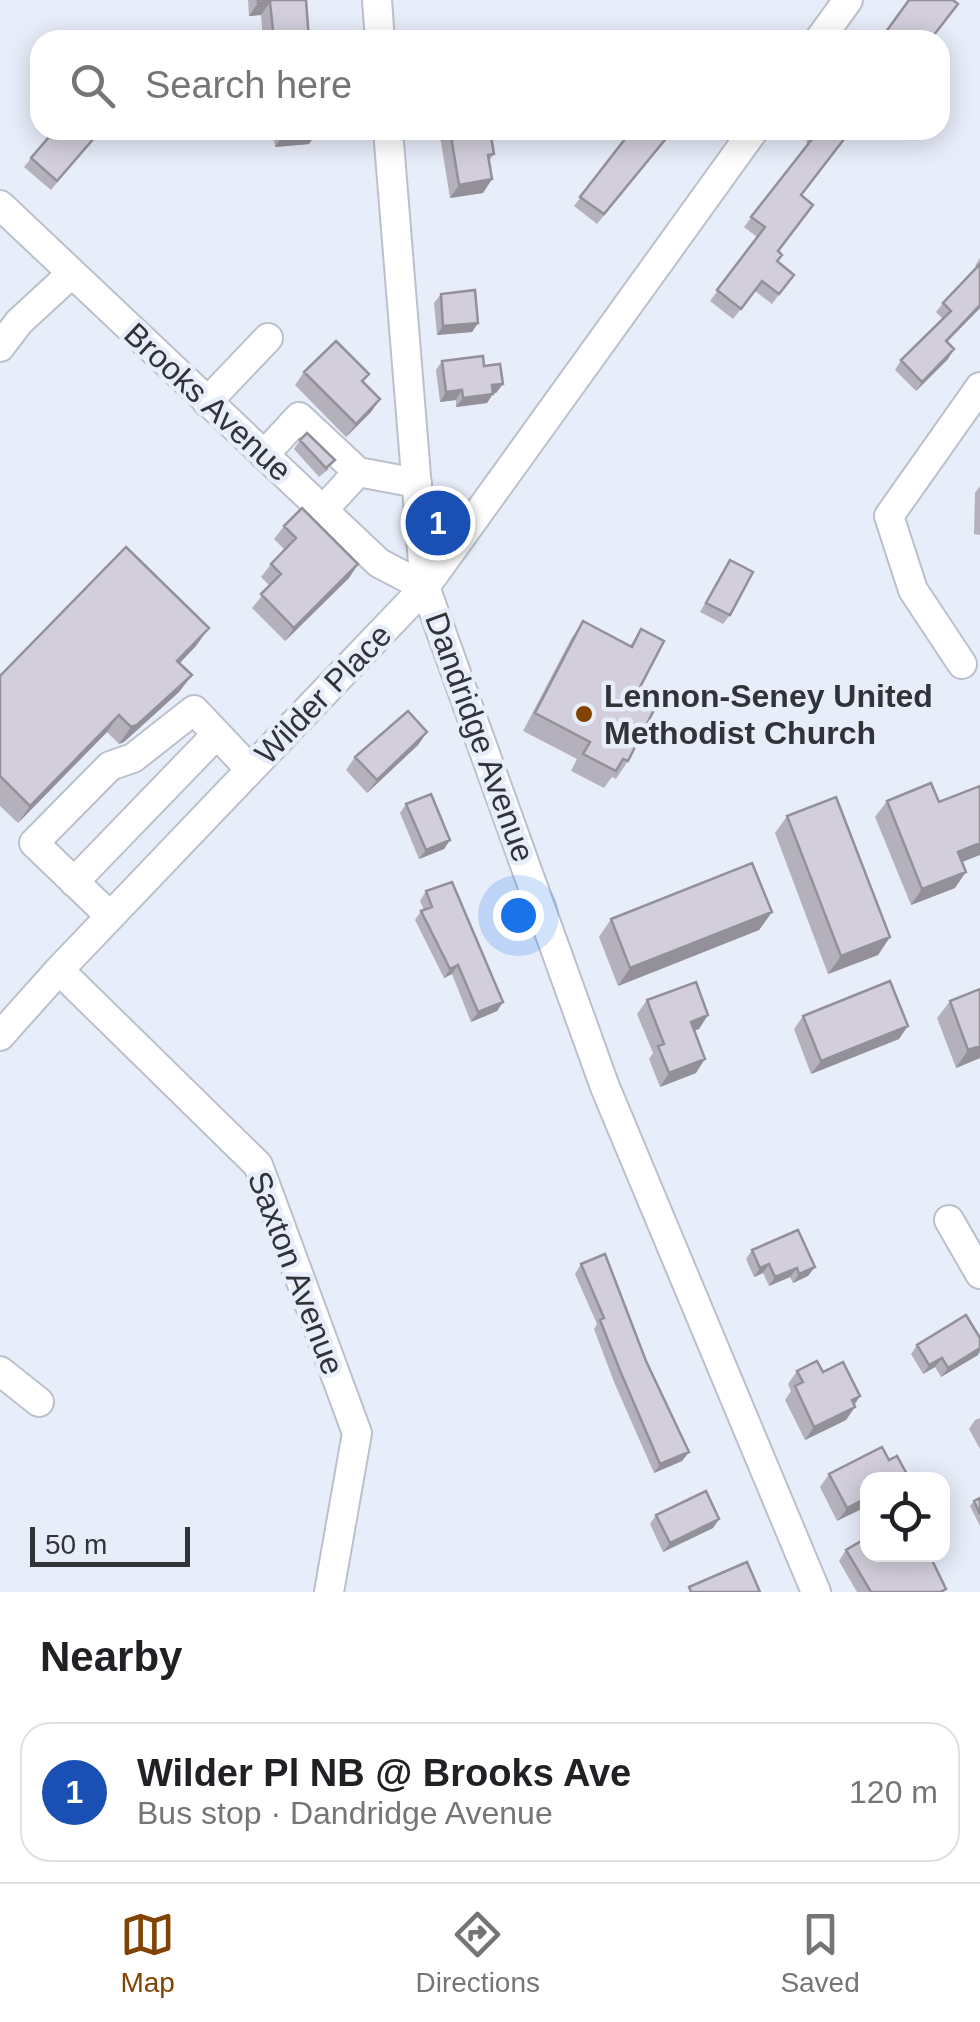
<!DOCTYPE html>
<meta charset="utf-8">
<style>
:root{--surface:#fff;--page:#f6f6f6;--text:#202124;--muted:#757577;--line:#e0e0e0;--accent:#814303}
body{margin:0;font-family:Arial,sans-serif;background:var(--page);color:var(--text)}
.controls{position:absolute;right:30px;bottom:30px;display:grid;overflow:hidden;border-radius:20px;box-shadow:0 5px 25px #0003}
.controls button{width:90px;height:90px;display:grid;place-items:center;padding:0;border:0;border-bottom:2px solid var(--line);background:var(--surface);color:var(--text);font:50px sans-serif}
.scale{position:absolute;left:30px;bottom:25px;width:160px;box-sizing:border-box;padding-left:10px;border:5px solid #313338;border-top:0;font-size:28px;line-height:35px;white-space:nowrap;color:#313338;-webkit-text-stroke:8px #e8edfa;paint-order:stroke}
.you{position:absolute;left:518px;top:915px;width:35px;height:35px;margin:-25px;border:8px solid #fff;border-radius:50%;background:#1a73e8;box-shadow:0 0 0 15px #1a73e833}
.badge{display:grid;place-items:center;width:65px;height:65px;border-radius:50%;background:var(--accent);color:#fff;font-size:32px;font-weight:700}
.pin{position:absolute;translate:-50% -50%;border:5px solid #fff;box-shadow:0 2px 10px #0006}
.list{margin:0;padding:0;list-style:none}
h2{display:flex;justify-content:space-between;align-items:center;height:130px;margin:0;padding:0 40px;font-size:42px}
h2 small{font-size:32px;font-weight:400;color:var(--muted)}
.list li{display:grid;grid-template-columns:65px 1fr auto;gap:30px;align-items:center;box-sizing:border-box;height:140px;margin:0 20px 20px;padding:0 20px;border:2px solid var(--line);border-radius:30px}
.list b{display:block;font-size:38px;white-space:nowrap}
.list p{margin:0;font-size:32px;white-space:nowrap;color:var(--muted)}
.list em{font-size:32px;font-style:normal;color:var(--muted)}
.icon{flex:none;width:55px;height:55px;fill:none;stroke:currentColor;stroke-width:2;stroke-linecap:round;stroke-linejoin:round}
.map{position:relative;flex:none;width:980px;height:1592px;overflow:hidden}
.search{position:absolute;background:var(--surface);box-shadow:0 5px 25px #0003;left:30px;right:30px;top:30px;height:110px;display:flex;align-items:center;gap:25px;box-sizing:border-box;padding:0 35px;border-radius:30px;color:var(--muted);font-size:38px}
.sheet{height:290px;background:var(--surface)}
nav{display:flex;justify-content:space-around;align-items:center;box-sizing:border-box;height:140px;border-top:2px solid var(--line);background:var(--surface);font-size:28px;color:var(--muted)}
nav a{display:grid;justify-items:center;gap:5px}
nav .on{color:var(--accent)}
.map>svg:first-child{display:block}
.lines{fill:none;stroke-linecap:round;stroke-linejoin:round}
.minor-casing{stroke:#bcc0cc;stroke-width:32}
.minor{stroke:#fff;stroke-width:28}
.wall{fill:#b5b1bc}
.shaded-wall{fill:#939099}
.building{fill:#d2cedb;stroke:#939099;stroke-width:2.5}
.poi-dot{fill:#814303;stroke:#e8edfa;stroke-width:4}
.labels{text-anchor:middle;stroke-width:9;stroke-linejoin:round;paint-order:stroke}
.street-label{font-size:32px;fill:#313338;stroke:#e8edfa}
.poi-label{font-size:32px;font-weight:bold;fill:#313338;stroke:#e8edfa;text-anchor:start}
</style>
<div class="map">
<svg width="980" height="1592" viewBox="0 0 980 1592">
<rect width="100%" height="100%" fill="#e8edfa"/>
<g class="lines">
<defs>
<path id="minor" d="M377,0l3,40
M819,40l29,-40
M388,130l37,457 180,500 211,505
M0,205l379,358 46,24
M0,347l19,-25 52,-48
M207,402l61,-64
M264,455l35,-38 59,55
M323,510l35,-38 59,11
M962,664l-49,-74 -24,-74 91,-129
M74,882l142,-147
M110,916l-76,-73 76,-77 23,-8 61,-48 56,59
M59,970l199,195 99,268 -28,159
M0,1036l59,-66 366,-383 329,-457
M949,1220l31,54
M0,1371l39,31"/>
</defs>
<use href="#minor" class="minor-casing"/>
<use href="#minor" class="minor"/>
</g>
<path class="wall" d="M248,0h58l3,40h-46l-2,-25 -12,1z
M273,130h45l-9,14 -34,3z
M439,130h51l4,24 -5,7 3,18 -9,14 -33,5z
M632,130h42l-77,94 -23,-18z
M815,130h37l-51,66 -23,56 -1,9 17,14 -22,29 -17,-13 -22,28 -23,-18 47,-64 -13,-10 64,-83 -2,-2z
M94,138l-43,52 -27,-23 7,-9z
M980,258v50l-33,34 1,17 -32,32 -21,-21 6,-10 42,-41 -7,-7 7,-9 34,-36 -2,-1z
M441,294l37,29 -6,9 -35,3 -3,-32z
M442,361l61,23 -7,9h-3l-6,10 -31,4v-7l-16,2 -4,-32z
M304,372l59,11 17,16 -9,13 -25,25 -51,-52z
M300,440l29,29 -10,8 -25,-28z
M980,486v49l-6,-1 1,-41z
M284,526l74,38 -9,14 -64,63 -33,-33 18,-22 -9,-9 10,-13 14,-14 -11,-11z
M730,560v55l-7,9 -23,-12z
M583,621l47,25 11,-17 -3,62 -10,70 -12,18 -4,-2 -8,11 -33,-17 6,-12 -54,-28 48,-92z
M196,646l-16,17 12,12 -13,17 -55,50 -5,2 -12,-12 -89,91 -18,-17v-130z
M427,732l-9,13 -51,48 -21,-23 9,-13z
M887,801l75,61 -7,26 -44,17 -36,-88z
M406,804l44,36 -6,9 -25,10 -19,-46z
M787,816l103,121 -12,18 -50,19 -53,-141z
M426,891l77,111 -6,9 -26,11 -19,-48 -8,4 -29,-58 6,-9 3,-1 -4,-9z
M772,912l-13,18 -141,56 -19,-49 12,-18z
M647,1000l61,15 -9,14 -5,1 2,43 -36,14 -11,-28 4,-6 -16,-39z
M950,1001l30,57 -24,10 -19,-50z
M803,1016l96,23 -88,35 -17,-45z
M798,1230l10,46 -15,7 -3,-6 -21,9 -6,-13 -9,4 -8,-18 6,-9z
M581,1264l65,97 43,91 -7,9 -28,12 -40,-91 -20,-53 3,-5 -22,-50z
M980,1338v14l-2,3 -37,22 -6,-10 -12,7 -12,-20 6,-9z
M797,1371l26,1 37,24 -14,24 -41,20 -20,-40 6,-9 -3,-7z
M980,1418v31l-11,-20 6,-9z
M829,1474l79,2 -3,4h-37l-31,41 -17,-34z
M980,1498v28l-10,-20 4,-5z
M656,1515l63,4 -6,9 -50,24 -13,-28z
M846,1550l100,39 -2,3h-87l-18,-31z"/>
<path class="shaded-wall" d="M270,2l-9,13 -12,1 9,-13z
M318,131l-9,13 -34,3 9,-13z
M492,179l-9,14 -33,5 9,-13z
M980,305v3l-41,42 7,-9z
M478,323l-6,9 -35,3 6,-9z
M954,349l-6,10 -32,32 6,-9z
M503,384l-7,9 -11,1 7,-9z
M462,390l-6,10 -16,2 6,-10z
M493,394l-6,9 -31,4 7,-9z
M380,399l-9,13 -25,25 10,-13z
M358,564l-9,14 -64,63 9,-13z
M209,628l-13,18 -31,32 12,-17z
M192,675l-13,17 -55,50 -5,2 12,-17z
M119,715l-12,17 -89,91 12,-17z
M427,732l-9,13 -51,48 10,-13z
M450,840l-6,9 -25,10 7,-9z
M980,843v12l-33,13 11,-16z
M966,872l-11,16 -44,17 11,-16z
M772,912l-13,18 -141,56 12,-18z
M890,937l-12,18 -50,19 13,-18z
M458,965l-6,9 -8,4 6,-9z
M503,1002l-6,9 -26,11 7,-10z
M708,1015l-9,14 -17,6 9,-13z
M908,1026l-9,13 -88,35 10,-13z
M980,1046v12l-24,10 12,-18z
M705,1059l-9,14 -36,14 9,-14z
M769,1264l-6,9 -9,4 6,-9z
M815,1267l-7,9 -15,7 6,-9z
M797,1268l-7,9 -21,9 6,-9z
M980,1348l-2,7 -37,22 7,-9z
M942,1358l-7,9 -12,7 6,-9z
M860,1396l-9,13 4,-2 -9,13 -41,20 9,-13 38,-27z
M689,1452l-7,9 -28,12 6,-9z
M868,1497v9l-31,15 10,-13z
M719,1519l-6,9 -50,24 7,-9z"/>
<path class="building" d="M258,0h48l3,40h-35l-4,-38 -12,1z
M909,0h44l5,4 -28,36h-50z
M55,130h30l9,8 -37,43 -26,-23z
M284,130h34v1l-34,3z
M450,130h40l4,24 -6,1 4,24 -33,6z
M632,130h41l-69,84 -24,-17z
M815,130h36l-50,65 12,10 -35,46 4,4 -5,6 17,14 -15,19 -17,-13 -21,28 -24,-19 48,-63 -14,-10 65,-83 -3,-2z
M980,264v41l-34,36 8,8 -32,33 -21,-22 50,-49 -8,-8z
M475,290l3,33 -35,3 -2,-32z
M336,341l33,33 -7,7 18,18 -24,25 -52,-52z
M483,356l1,10 16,-2 3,20 -11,1 1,9 -30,4 -1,-8 -16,2 -4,-31z
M307,433l28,27 -9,8 -26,-28z
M302,508l56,56 -64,64 -33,-34 20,-20 -10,-10 25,-26 -12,-12z
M126,547l83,81 -32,33 15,14 -55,50 -6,2 -12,-12 -89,91 -30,-30v-100z
M730,560l23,12 -23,43 -24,-12z
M583,621l49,26 9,-18 23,12 -26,50 20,11 -30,59 -5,-2 -7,12 -33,-17 7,-12 -55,-29z
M408,711l19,21 -50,48 -22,-23z
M931,783l8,19 41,-16v57l-22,9 8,20 -44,17 -35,-88z
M431,794l19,46 -24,10 -20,-46z
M836,797l54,140 -49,19 -54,-140z
M752,863l20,49 -142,56 -19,-49z
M452,882l51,120 -25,10 -20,-47 -8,4 -29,-58 11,-4 -6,-16z
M890,981l18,45 -87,35 -18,-45z
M696,982l12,33 -17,7 14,37 -36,14 -11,-27 6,-2 -17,-44z
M980,989v57l-12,4 -18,-49z
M798,1230l17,37 -16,7 -2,-6 -22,9 -6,-13 -9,4 -8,-18z
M605,1254l41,107 43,91 -29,12 -39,-91 -21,-53 4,-2 -23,-54z
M966,1315l14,23v10l-32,20 -6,-10 -13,7 -12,-20z
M817,1361l6,11 20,-10 17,34 -8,4 3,7 -41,20 -19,-41 8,-4 -6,-11z
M882,1447l7,13 8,-4 11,20 -6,4h-34v17l-21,11 -18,-34z
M706,1491l13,28 -49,24 -14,-28z
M980,1498v16l-6,-13z
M868,1537v17h61l17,35 -6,3h-69l-25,-42z
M747,1562l13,30h-69l-2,-5z"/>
<circle class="poi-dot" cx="584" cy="714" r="10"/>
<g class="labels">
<g class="street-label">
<text transform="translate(208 402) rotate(43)" y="11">Brooks Avenue</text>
<text transform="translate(323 694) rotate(-46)" y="11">Wilder Place</text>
<text transform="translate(480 737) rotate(70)" y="11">Dandridge Avenue</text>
<text transform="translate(296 1273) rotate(69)" y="11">Saxton Avenue</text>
</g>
<g class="poi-label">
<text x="604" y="707">Lennon-Seney United<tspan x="604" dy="37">Methodist Church</tspan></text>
</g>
</g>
</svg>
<div class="controls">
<button><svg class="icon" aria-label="locate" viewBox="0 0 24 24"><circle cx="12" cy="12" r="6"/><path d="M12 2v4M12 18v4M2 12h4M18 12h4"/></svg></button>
</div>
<div class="scale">50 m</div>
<div class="you"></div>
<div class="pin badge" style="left:438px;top:523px;background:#1a4fb4">1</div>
<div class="search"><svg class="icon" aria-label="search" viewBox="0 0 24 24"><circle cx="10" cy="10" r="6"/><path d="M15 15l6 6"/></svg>Search here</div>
</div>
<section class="sheet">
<h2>Nearby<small></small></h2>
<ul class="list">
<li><span class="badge" style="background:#1a4fb4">1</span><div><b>Wilder Pl NB @ Brooks Ave</b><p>Bus stop · Dandridge Avenue</p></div><em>120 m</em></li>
</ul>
</section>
<nav>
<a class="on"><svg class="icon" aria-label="map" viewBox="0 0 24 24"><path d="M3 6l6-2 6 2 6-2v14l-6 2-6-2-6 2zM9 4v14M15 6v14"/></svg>Map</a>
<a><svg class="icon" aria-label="directions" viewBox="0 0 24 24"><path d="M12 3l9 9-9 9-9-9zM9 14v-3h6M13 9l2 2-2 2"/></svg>Directions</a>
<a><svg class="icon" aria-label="saved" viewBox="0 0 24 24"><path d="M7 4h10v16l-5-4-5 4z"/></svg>Saved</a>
</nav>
